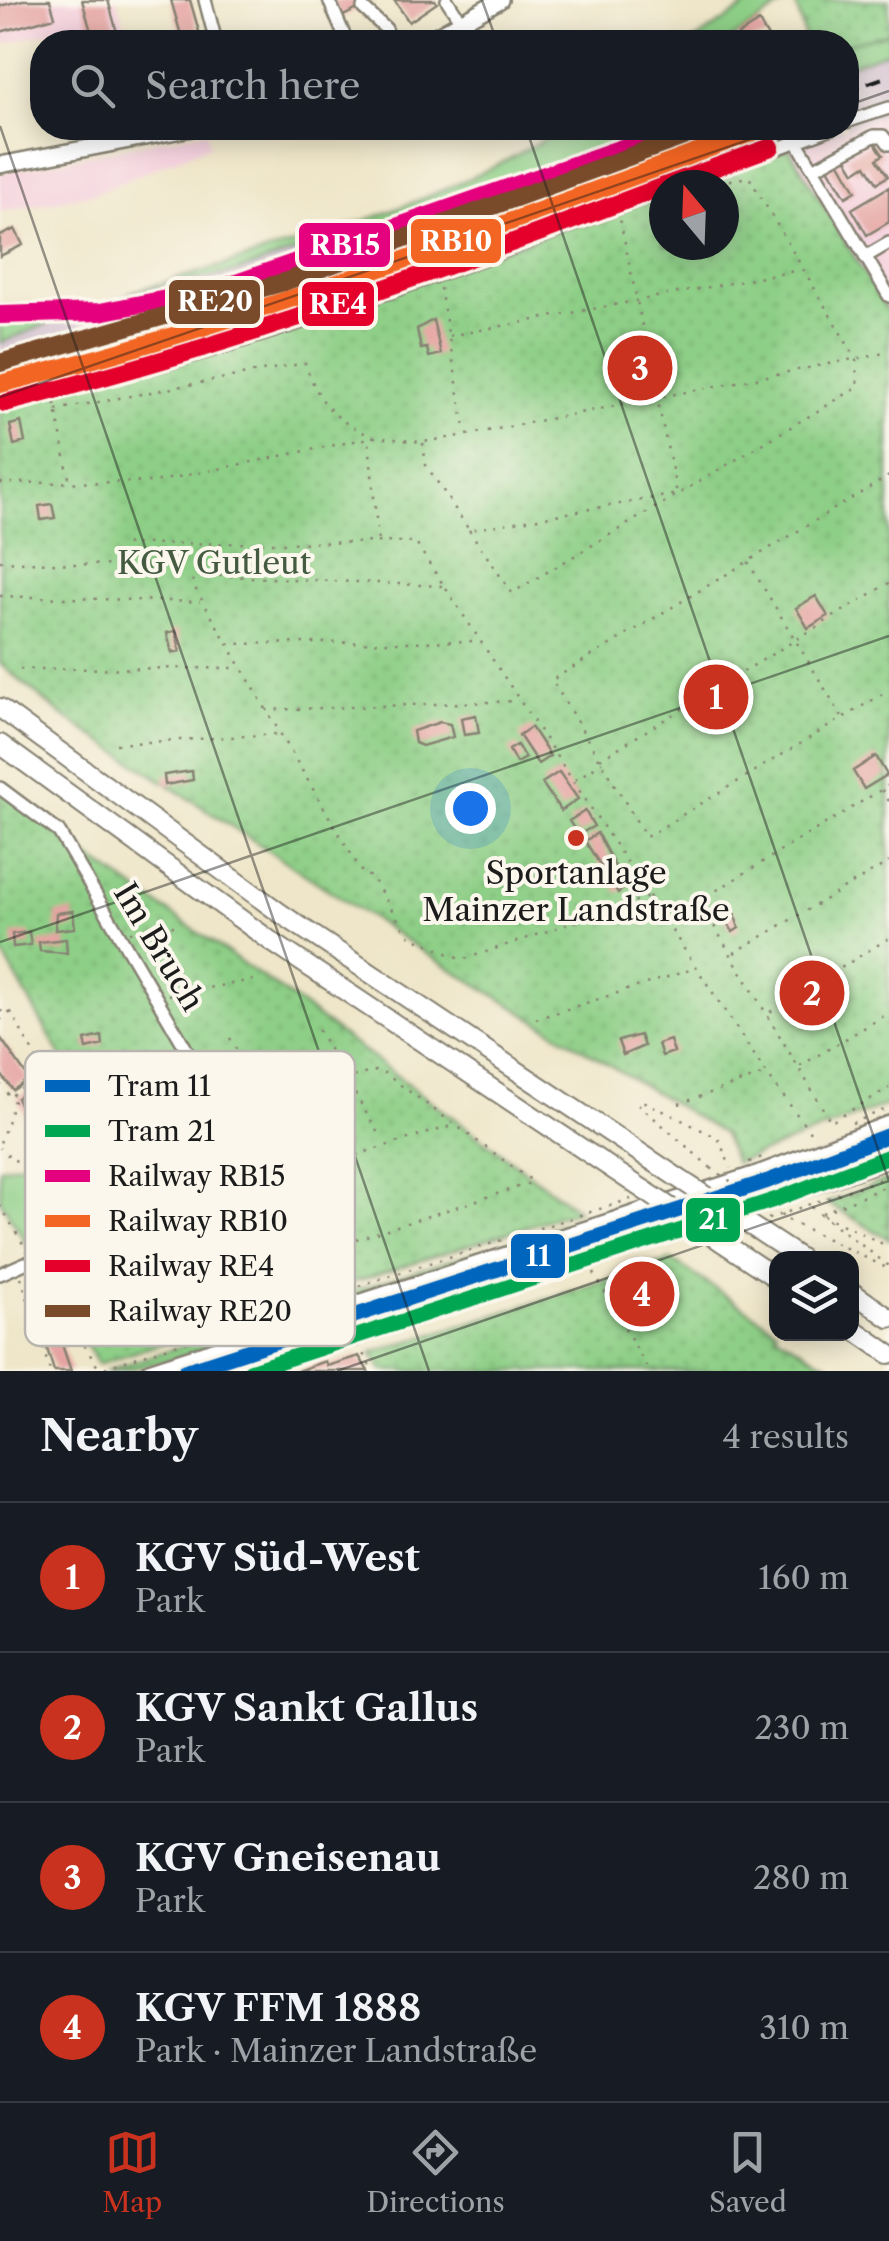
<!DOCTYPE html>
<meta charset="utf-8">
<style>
:root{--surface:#171b24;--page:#242831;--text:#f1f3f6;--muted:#9ea1a6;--line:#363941;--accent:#c8321e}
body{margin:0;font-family:"Libre Caslon Text",serif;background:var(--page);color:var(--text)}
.controls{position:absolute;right:30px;bottom:30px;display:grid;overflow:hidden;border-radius:20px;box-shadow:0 5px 25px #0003}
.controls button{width:90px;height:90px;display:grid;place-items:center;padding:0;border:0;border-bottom:2px solid var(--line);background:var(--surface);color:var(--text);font:50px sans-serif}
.compass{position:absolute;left:649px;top:170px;width:90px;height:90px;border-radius:50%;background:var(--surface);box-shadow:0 5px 25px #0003;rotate:341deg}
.you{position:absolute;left:470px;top:808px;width:35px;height:35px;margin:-25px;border:8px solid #fff;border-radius:50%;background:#1a73e8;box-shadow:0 0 0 15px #1a73e833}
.badge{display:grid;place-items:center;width:65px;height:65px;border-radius:50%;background:var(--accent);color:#fff;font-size:32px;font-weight:700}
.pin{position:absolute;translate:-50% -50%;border:5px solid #fff;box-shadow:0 2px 10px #0006}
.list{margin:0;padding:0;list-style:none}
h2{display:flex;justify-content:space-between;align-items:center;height:130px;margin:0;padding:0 40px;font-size:42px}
h2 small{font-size:32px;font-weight:400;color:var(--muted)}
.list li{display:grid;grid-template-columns:65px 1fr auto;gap:30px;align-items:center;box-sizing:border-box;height:150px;padding:0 40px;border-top:2px solid var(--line)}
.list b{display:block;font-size:38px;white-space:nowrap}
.list p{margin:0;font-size:32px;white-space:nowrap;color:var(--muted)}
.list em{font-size:32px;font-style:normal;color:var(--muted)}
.icon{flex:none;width:55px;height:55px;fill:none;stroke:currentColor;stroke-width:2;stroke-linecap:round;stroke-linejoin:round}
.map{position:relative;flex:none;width:889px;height:1371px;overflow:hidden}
.search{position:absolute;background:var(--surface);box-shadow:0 5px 25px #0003;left:30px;right:30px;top:30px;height:110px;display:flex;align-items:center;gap:25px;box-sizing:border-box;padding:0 35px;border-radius:40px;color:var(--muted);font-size:38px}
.sheet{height:730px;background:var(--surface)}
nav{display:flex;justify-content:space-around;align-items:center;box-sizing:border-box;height:140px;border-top:2px solid var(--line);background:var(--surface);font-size:28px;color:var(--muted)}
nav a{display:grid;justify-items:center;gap:5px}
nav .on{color:var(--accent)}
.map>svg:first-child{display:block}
.built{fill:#f4cfdd}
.railway{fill:#d0bdcd}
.green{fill:#8ecf87;stroke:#557652;stroke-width:2.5}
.garden{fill:url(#garden-dots);stroke:#557652;stroke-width:2.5}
.building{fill:#e5a4a2}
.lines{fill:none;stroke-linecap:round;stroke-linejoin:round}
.minor-casing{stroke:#868172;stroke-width:16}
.major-casing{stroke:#868172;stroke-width:20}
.highway-casing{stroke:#868172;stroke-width:22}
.path{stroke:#868172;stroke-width:2.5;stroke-dasharray:2.5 8;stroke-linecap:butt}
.minor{stroke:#fff;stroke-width:11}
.major{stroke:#fff;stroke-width:15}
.highway{stroke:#fff;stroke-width:18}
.rail{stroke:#1c1c1c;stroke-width:4;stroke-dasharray:15 8;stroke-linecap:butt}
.highway-bridge-casing{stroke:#868172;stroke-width:22;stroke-linecap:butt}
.path-bridge{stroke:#868172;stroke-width:2.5;stroke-dasharray:2.5 8;stroke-linecap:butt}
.highway-bridge{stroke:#fff;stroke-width:18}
.rail-1-casing{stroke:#fbf7ec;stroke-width:25}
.rail-2-casing{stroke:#fbf7ec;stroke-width:25}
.rail-3-casing{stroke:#fbf7ec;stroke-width:25}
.rail-4-casing{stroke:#fbf7ec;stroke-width:25}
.rail-1{stroke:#e5007d;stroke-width:18}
.rail-2{stroke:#f26522;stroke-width:18}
.rail-3{stroke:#e4002b;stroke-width:18}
.rail-4{stroke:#7a4b2a;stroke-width:18}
.tram-1-casing{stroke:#fbf7ec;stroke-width:22}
.tram-2-casing{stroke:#fbf7ec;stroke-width:22}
.tram-1{stroke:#0065bd;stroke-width:15}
.tram-2{stroke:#00a651;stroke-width:15}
.ticks{fill:none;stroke:#1c1c1c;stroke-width:2.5;stroke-opacity:0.45}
.poi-dot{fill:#c8321e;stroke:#fbf7ec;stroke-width:4}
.labels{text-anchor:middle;stroke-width:8;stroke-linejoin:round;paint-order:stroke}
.park-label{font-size:32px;fill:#445b41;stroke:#fbf7ec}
.poi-label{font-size:32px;fill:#1c1c1c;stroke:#fbf7ec}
.street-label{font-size:32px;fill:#1c1c1c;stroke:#fbf7ec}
.key{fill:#fbf7ec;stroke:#b8b5ae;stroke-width:2.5}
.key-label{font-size:28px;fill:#1c1c1c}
.line-badge{stroke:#fbf7ec;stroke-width:4}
.badge-label{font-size:28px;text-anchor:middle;font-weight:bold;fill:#fff}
</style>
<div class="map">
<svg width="889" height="1371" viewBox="0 0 889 1371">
<defs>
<pattern id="garden-dots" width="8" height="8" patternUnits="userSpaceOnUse" patternTransform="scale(2.5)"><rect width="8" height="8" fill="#8ecf87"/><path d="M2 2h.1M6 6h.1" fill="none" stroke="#7ab174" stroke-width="1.8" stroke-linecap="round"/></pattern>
</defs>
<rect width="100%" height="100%" fill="#fbf7ec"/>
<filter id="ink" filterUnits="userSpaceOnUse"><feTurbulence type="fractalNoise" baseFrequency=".01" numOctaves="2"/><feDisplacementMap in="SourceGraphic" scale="20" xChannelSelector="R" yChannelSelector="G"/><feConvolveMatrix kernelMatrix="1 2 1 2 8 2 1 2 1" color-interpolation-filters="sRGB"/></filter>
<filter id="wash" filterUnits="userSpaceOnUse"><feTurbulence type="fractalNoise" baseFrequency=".0048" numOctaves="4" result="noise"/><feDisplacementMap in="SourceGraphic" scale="40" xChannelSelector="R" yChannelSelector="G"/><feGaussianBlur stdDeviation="2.25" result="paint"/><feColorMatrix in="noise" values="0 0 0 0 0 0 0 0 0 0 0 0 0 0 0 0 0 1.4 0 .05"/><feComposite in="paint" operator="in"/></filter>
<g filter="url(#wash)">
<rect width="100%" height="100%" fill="#efe6c9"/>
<path class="built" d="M0,0h117l13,42h-69l-4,-12 -57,15z
M889,113v201l-100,-166z
M206,131l4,14 -115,48 -95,19v-39z"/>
<path class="railway" d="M889,51v62l-204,72h-21v7l-285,101 -379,111v-61l128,-50 108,-21 428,-144h182l1,-62z
M889,1131v18l-85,34 -588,188h-44z"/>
<path class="green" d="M756,0h35l-64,42h-34z
M889,33v18l-42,15 -1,-22z
M563,128h101l-428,144 -108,21c146,-43 305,-83 435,-165z
M75,313l-75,30v-28z
M210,1098l71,123 -230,63 -51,-84v-32l74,-17 -6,-22z
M623,1204l9,6 -291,92 -6,-5z
M323,1300l1,6c-56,19 -164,65 -219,65z"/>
<path class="garden" d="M795,0h94v33l-42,11 -41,-2z
M789,148l100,166v790l-154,59 -12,-29 -298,-181 -362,-237 -63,-52v-260l379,-111 285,-101v53h60v-60h-39z
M0,784l71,60 211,147 296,219 -480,154 -47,-80 230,-63 -71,-122 -142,30 -10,-38 20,-5 -78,-137z
M889,1179v60l-62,-36z
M672,1260l104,69v5l64,37h-457l-12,-18z"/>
<g id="blocks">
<path class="building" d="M23,0h27l5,17 -55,15v-26z
M82,0h26l10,36 -24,6z
M171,0h19l12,42h-19z
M332,0h44l-37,18z
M394,0h41l2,3 -28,19z
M759,22l9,15 -25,5 -5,-7z
M874,141l9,14 -6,4 11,17 -11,7 -11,-18 -11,7 -9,-15z
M839,161l17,30 -10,6 -18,-29z
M889,187v35l-22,13 -15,-26z
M15,229l8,16 -23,11v-20z
M433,320l8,34 -12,3 -2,-9 -6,1 -4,-20z
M21,422l4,20 -11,3 -4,-20z
M52,504l3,14 -14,2 -2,-14z
M816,596l12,20 -20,12 -12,-20z
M176,631l4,20 -8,2 -5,-20z
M476,715l3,18 -15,2 -3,-17z
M440,722l10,2 3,13 -31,9 -7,-3 -2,-12z
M531,727l19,29 -12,8 -19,-29z
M517,745l8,13 -9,5 -7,-13z
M876,756l11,19 -23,14 -11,-18z
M192,771l1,9 -28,5 -1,-10z
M559,772l19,27 -17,12 -19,-28z
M585,811l9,15 -16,9 -9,-14z
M597,833l29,54 -8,6 -33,-52z
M733,909l6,19 -6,4 -10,-16z
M73,911l2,17 -20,2 1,-17z
M29,932l2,13 -18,2 -1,-13z
M66,939l1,14 -27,-2 -1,-9z
M640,1035l4,11 -21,9 -5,-14z
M102,1036l1,9 -16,4 -2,-9z
M0,1037l29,42 -16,11 -13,-17z
M670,1040l4,12 -12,4 -4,-12z
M32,1088l23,49 -15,10 -23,-49z
M44,1290l9,28 18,53h-17l-15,-48 -10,-29z
M359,1356l9,15h-71l28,-10 2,5z"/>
</g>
</g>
<g filter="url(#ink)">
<use href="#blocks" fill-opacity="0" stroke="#868172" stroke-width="2.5"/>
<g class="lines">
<defs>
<path id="minor" d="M205,0l11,42
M329,0l18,42
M447,0l15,23
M363,8l23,21 5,13
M846,122l43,-14
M797,142l92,154
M813,169l61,-33h9l6,8
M680,185l152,-57
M865,257l24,-14
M0,406c228,-50 446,-132 664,-215
M0,788l59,44 248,423 27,57
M0,1274l25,-11"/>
<path id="major" d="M425,42l75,-42
M0,165l192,-37
M149,1371l611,-198 129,-49
M238,1371l494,-156 157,-56"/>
<path id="highway" d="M0,708l280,205 398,265
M0,744l272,198 372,248
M759,1231l41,27
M722,1242l54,36
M852,1292l37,26
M852,1328l37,26"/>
</defs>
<use href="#minor" class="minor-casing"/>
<use href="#major" class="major-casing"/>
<use href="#highway" class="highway-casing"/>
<path class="path" d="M440,288l26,145
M449,336l351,-66
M55,403l14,75
M56,410l249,-47c14,40 29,58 69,74l-5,4 9,100
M423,443l3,22 43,65 208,-36 -57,-275
M889,476l-337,204 94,157 243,-147
M0,483l154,-1 220,-45 49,5 44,-7 422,-83
M469,530l43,63 346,-206 -2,-28 -107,-182 -24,4
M0,561l127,5v-22l288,-2 351,531 48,64
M748,562l94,155
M442,586l-238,-11 -10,1 -2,7 172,293h7l36,58 55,26 189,-64
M0,596l200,6
M228,644l252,-3
M20,669l219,-1
M266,710l252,-9
M116,744l162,-10
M600,759l289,-176
M575,780l27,-18
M889,785l-190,116 132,221 58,-34
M882,790l7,11
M130,932l51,-7
M734,953l155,-91
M168,995l85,-15
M0,1011l11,1 33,61 17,69 -47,19 -14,-13
M770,1012l119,-74
M536,1019l160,-51
M0,1020l11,-8
M318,1030l61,105
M230,1038l69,121
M800,1066l89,-53
M0,1084l14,18 -14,41
M12,1095l31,-21
M679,1104l85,-30
M231,1107l149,-37 152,111
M852,1123l37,-15
M749,1162l16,-6
M711,1168l-74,-65 8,-1 73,36 13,30
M276,1179l179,-54
M0,1205l29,49
M811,1207l78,59
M822,1213l67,-28
M823,1215l66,32
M768,1219l121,-43
M788,1220l101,49
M316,1252l218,-70
M35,1265l64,104
M594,1273l55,98
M21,1277l29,94
M339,1292l292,-93
M77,1331l223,-65
M358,1345l15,26
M95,1371l222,-72"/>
<use href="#minor" class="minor"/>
<use href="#major" class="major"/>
<use href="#highway" class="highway"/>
<path class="rail" d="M846,91l43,-15
M536,203l208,-75"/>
<defs>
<path id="highway-bridge" d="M678,1178l81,53
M644,1190l78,52"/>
</defs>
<use href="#highway-bridge" class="highway-bridge-casing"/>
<path class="path-bridge" d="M711,1168l77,52"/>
<use href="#highway-bridge" class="highway-bridge"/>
<defs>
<path id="rail-1" d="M0,315l100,-3 122,-24 457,-160"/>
<path id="rail-2" d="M0,384c262,-65 511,-163 764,-256"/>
<path id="rail-3" d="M667,185l104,-38
M5,403c225,-56 442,-135 659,-217"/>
<path id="rail-4" d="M0,363l284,-81 424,-154"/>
</defs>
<use href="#rail-1" class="rail-1-casing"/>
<use href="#rail-2" class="rail-2-casing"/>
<use href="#rail-3" class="rail-3-casing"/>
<use href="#rail-4" class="rail-4-casing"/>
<use href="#rail-1" class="rail-1"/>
<use href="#rail-2" class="rail-2"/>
<use href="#rail-3" class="rail-3"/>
<use href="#rail-4" class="rail-4"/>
<defs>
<path id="tram-1" d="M185,1371l583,-190 121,-46"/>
<path id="tram-2" d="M250,1371l524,-171 115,-44"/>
</defs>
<use href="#tram-1" class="tram-1-casing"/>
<use href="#tram-2" class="tram-2-casing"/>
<use href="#tram-1" class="tram-1"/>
<use href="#tram-2" class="tram-2"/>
</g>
</g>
<path class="ticks" d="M482,0l15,42M846,106l43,-15M0,126l429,1245M526,128l363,1053M0,397l783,-269M0,942l889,-306M337,1371l552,-190"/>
<circle class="poi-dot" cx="576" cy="838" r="10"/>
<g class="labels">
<g class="park-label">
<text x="214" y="574">KGV Gutleut</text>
</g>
<g class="poi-label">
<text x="576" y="884">Sportanlage<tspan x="576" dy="37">Mainzer Landstraße</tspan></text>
</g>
<g class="street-label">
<text transform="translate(159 947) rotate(59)" y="11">Im Bruch</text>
</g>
</g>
<rect x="25" y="1051" width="330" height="295" rx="15" class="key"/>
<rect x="45" y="1080" width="45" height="12" fill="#0065bd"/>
<rect x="45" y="1125" width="45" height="12" fill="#00a651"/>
<rect x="45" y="1170" width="45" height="12" fill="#e5007d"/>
<rect x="45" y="1215" width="45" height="12" fill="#f26522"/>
<rect x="45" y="1260" width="45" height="12" fill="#e4002b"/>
<rect x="45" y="1305" width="45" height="12" fill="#7a4b2a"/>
<g class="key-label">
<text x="108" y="1096">Tram 11</text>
<text x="108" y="1141">Tram 21</text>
<text x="108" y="1186">Railway RB15</text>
<text x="108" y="1231">Railway RB10</text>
<text x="108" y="1276">Railway RE4</text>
<text x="108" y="1321">Railway RE20</text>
</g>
<g class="line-badge">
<rect x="409" y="217" width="94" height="48" rx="10" fill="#f26522"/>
<rect x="297" y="221" width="95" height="48" rx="10" fill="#e5007d"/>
<rect x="167" y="278" width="95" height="48" rx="10" fill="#7a4b2a"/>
<rect x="300" y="280" width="76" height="48" rx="10" fill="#e4002b"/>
<rect x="684" y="1196" width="58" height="48" rx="10" fill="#00a651"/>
<rect x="509" y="1232" width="58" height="48" rx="10" fill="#0065bd"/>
</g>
<g class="badge-label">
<text x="456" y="251">RB10</text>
<text x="345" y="255">RB15</text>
<text x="215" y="311">RE20</text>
<text x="338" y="314">RE4</text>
<text x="713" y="1229">21</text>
<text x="538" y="1266">11</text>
</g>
</svg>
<div class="controls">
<button><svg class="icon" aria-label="layers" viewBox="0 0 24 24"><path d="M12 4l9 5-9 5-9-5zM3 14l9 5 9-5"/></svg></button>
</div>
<svg class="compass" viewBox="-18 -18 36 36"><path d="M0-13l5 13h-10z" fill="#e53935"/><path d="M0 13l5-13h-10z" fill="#9ea1a6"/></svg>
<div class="you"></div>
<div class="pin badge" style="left:716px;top:697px">1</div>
<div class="pin badge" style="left:812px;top:993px">2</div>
<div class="pin badge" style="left:640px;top:368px">3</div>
<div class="pin badge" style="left:642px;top:1294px">4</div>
<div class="search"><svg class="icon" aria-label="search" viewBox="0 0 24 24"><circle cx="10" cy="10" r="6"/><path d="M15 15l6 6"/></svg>Search here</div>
</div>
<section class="sheet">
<h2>Nearby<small>4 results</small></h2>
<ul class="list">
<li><span class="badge">1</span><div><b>KGV Süd-West</b><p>Park</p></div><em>160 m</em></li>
<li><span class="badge">2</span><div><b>KGV Sankt Gallus</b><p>Park</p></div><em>230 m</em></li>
<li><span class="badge">3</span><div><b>KGV Gneisenau</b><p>Park</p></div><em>280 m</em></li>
<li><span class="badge">4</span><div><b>KGV FFM 1888</b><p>Park · Mainzer Landstraße</p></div><em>310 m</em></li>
</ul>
</section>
<nav>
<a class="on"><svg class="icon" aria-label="map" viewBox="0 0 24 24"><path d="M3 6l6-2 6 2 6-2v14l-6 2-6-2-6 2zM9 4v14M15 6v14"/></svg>Map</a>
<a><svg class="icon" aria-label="directions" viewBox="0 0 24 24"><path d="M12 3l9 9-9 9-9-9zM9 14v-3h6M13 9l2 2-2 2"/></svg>Directions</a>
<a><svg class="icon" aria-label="saved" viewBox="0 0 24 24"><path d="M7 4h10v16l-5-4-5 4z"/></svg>Saved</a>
</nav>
